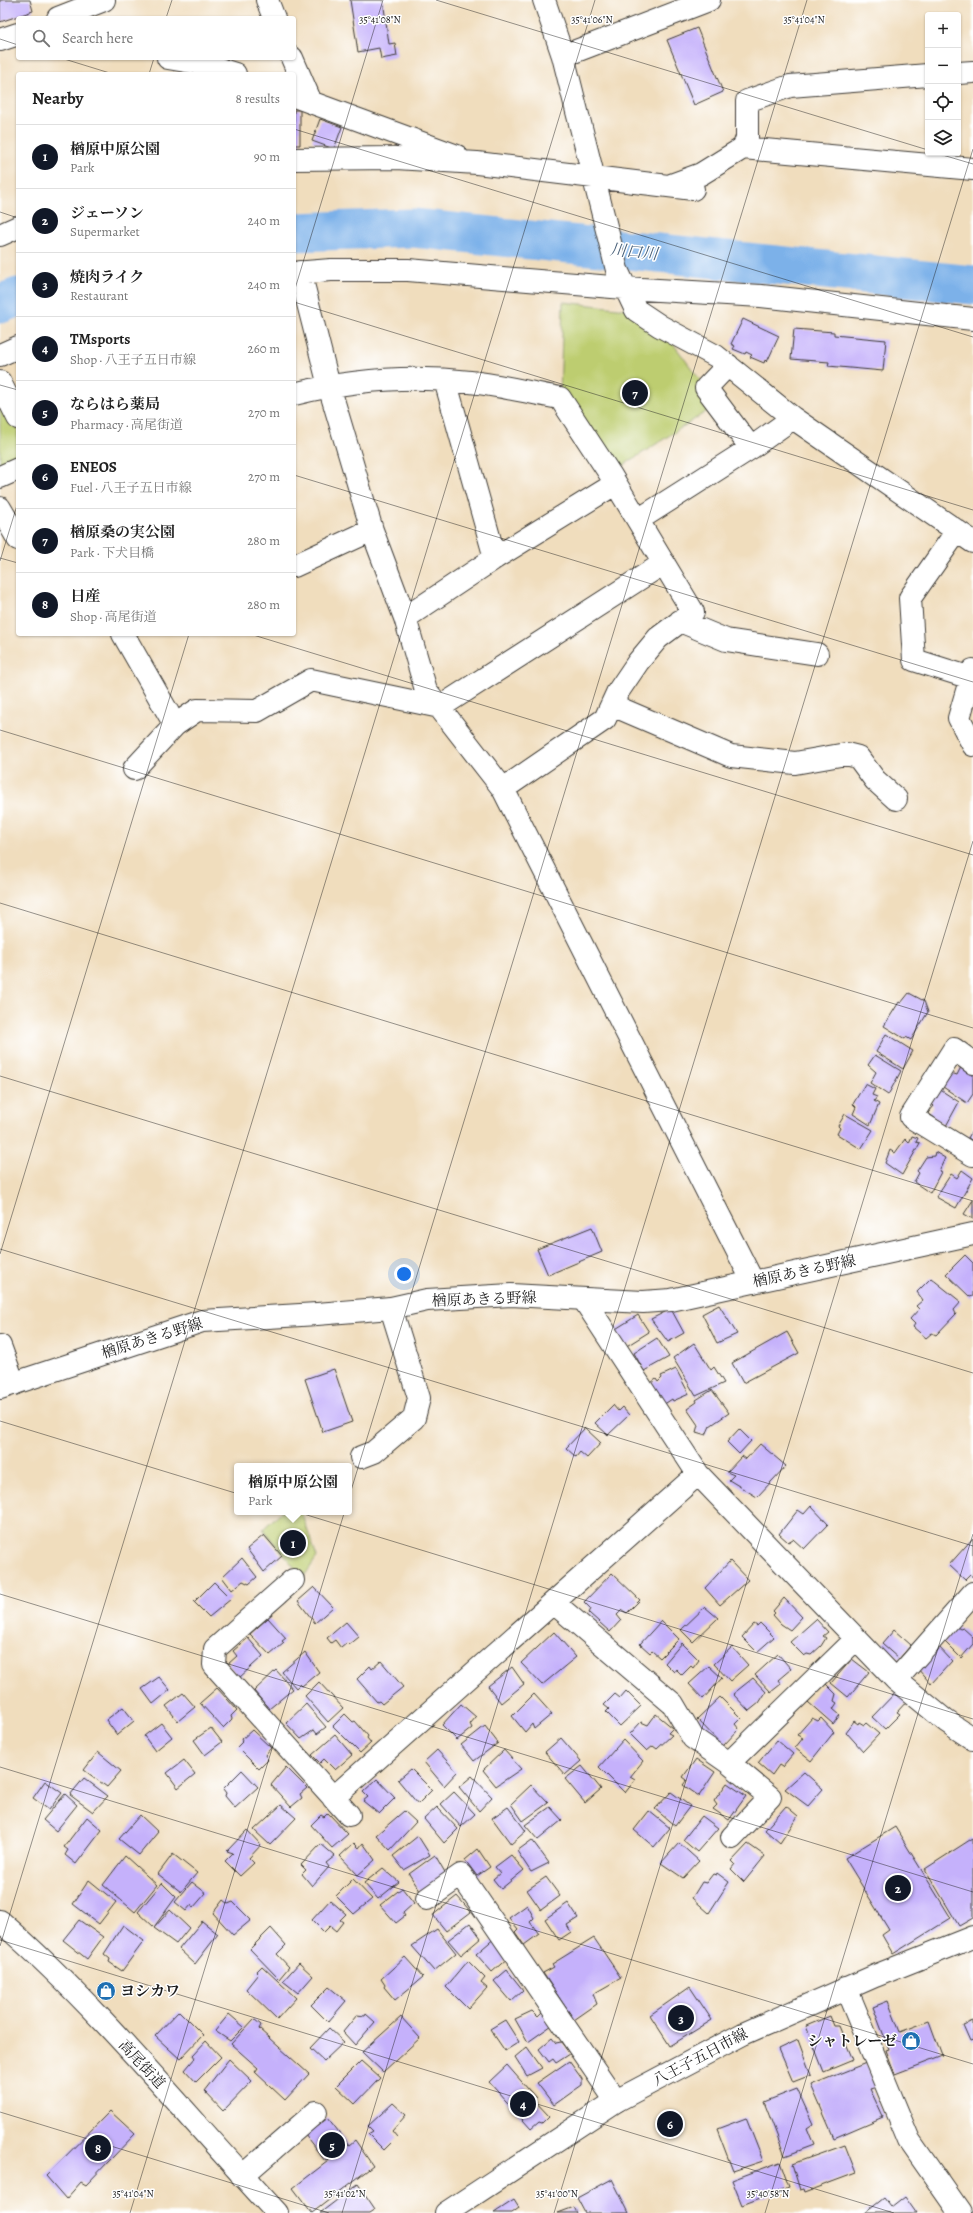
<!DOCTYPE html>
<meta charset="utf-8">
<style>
:root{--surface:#fff;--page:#f6f6f6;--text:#222;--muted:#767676;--line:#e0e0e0;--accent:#111827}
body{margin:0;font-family:Alegreya,"Noto Serif JP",serif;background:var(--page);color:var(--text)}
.controls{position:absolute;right:12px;top:12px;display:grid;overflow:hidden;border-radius:4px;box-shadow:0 1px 3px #0004}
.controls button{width:36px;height:36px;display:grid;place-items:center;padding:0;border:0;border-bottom:1px solid var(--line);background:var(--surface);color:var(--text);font:20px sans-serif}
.you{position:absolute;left:404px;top:1274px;width:14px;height:14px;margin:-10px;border:3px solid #fff;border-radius:50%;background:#1a73e8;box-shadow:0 0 0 6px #1a73e833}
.badge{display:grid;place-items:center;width:26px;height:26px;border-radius:50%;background:var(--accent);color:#fff;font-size:13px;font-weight:700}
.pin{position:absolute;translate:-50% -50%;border:2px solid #fff;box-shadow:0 1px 4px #0006}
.popup{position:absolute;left:234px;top:1463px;width:118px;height:52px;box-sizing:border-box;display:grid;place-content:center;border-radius:4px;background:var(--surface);filter:drop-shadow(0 1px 3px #0005);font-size:13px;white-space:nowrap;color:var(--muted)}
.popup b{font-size:15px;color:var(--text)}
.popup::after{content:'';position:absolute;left:50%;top:100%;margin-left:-8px;border:8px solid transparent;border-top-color:var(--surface)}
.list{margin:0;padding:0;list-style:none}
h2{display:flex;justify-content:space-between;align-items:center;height:52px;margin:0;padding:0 16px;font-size:17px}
h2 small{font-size:13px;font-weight:400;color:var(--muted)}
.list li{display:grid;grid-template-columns:26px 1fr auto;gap:12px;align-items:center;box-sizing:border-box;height:64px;padding:0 16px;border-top:1px solid var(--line)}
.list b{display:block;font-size:15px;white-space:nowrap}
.list p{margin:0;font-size:13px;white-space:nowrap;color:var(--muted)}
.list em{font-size:13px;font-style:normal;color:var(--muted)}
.icon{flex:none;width:22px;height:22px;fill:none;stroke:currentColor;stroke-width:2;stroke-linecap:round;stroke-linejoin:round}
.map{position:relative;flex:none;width:973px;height:2213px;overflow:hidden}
.search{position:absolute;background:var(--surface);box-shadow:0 1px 3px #0004;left:16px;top:16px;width:280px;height:44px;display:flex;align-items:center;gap:10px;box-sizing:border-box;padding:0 14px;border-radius:4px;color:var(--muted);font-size:15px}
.panel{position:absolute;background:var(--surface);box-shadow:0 1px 3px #0004;left:16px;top:72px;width:280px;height:564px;border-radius:4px}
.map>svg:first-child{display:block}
.green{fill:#bdcd70;stroke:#6c7446}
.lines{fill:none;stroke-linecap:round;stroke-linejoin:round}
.river{stroke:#7bb1e9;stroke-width:39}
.building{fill:#c5b1fb}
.minor-casing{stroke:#3c3934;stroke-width:24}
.major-casing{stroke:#3c3934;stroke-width:24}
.minor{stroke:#fff;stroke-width:22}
.major{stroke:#fff;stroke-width:22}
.ticks{fill:none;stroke:#1c1c1c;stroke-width:1;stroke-opacity:0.45}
.labels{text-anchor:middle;stroke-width:3;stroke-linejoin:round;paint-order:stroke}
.street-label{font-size:15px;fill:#1c1c1c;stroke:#fff}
.poi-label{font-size:15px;font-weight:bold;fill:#1c1c1c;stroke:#fff;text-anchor:start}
.water-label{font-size:16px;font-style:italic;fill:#475f78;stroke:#fff}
.ticks-label{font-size:10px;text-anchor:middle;fill:#1c1c1c;stroke:#fff;stroke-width:3;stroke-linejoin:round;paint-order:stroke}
</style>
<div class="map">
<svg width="973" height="2213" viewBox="0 0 973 2213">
<rect width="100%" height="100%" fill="#fff"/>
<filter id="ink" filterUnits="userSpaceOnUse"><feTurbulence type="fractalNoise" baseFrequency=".025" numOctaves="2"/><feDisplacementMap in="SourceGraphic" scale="8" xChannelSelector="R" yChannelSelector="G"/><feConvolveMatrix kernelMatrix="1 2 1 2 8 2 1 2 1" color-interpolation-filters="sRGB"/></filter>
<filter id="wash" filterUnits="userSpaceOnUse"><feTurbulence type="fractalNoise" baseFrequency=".012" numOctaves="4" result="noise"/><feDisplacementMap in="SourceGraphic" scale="16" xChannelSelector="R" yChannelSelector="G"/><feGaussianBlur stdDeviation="0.9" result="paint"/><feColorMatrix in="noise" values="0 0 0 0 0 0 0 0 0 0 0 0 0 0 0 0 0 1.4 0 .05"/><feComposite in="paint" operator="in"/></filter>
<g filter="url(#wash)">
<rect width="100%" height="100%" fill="#f0ddbd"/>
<path class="green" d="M563,302l73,8 24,16 58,78 -108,70 -50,-76z
M0,382l18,36v51l-18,8z
M281,1512h20l16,45 -14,21 -40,-49z"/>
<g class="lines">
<path class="river" d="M294,232l119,-4 560,57
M0,304l18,-7"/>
</g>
<g id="blocks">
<path class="building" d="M0,0h30l3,11 -33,11z
M350,0h33l6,44 6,-1 2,13 -16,3 -2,-11 -21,4z
M697,28l26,64 -29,13 -27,-65z
M294,110h6v35h-6z
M320,119l22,8 -8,22 -22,-8z
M743,319l36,17 -12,26 -2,-2 -1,3 -14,-6 2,-2 -6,-3 -1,2 -12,-5 2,-3 -4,-2z
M794,329l40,3v3l52,5 -3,31 -55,-5 1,-4 -38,-3z
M909,993l15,8 4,11 -17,28 -5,-3 -1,2 -21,-13 15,-24 2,1z
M886,1034l27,17 -10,18 -27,-17z
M875,1055l26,16 -13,24 -18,-12 6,-11 -8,-7z
M961,1067l12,7v20l-6,9 -24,-16 8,-14 6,2z
M865,1084l10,5 -3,6 5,2 -3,4 5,3 -9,21 -17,-11 3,-7 -3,-3z
M939,1089l20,13 -13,24 -18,-13 6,-7 -4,-4z
M845,1114l28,16 -12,19 -24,-15 3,-6 -2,-2z
M973,1129v12l-5,-3z
M912,1136l6,2 -2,4 4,1 -18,32 -17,-12 5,-13 5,3 10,-14 4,4z
M935,1152l10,6 -6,13 2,1 -11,21 -16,-11 5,-9 -2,-2 9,-14 8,-1z
M962,1170l11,8 -17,30 -20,-11 15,-23 6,4z
M973,1200v19l-9,-5z
M592,1227l10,25 -54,23 -11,-26z
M965,1255l8,8v33l-3,1 -24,-23z
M931,1278l30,24 -7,8 2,4 -20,21 -4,-2 -6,5 -13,-11 2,-3 -5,-5 9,-10 -3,-3 7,-6 -6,-8z
M719,1305l18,29 -20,9 -15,-29z
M671,1309l13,24 -16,9 -17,-23z
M638,1315l11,17 -24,15 -11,-17z
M787,1332l12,21 -56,30 -11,-20z
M657,1338l12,19 -25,14 -10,-18z
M694,1343l17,27 3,-3 10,16 -28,13 -23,-38z
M334,1369l18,53 -29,10 -18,-53z
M676,1369l13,25 -16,7 -1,-2 -9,6 -12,-22 5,-4 2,3 4,-4 -1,-2z
M712,1390l17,23 -19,13 -4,9 -10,-3 2,-7 -11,-16 10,-7 -1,-2z
M613,1405l5,6 4,-4 7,8 -21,20 -13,-12z
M585,1428l16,15 -14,15 -7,-6 -4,5 -10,-9z
M739,1429l12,12 -12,13 -12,-12z
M760,1444l26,22 -29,31 -28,-17 5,-5 -7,-3 15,-16 4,3z
M811,1506l17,18 -24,25 -11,-10 -5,3 -9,-8 19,-24 6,4z
M264,1535l18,21 -18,16 -17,-23z
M973,1538v39l-3,-2 -5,5 -16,-15z
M242,1558l15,19 -8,7 -6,-3 -11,9 -10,-13z
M730,1561l18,19 -28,25 -15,-17z
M612,1573l28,27 -13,13 -5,-3 -5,5 4,5 -11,12 -21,-19 2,-4 -7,-7z
M214,1582l17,17 -22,18 -15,-15z
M314,1587l19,20 -18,16 -17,-22z
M784,1598l18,19 -12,13 -9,-6 -8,-9 2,-2 -2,-2z
M705,1607l13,11 -25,24 -12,-12z
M268,1618l18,20 -4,3 2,2 -14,12 -20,-21z
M816,1619l12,13 -5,4 3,2 -5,8 -10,9 -4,-1 -3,2 -14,-14z
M661,1621l18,18 -19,19 -8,-7 -2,2 -10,-9z
M346,1622l13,15 -10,8 -2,-2 -6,5 -6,-8 -4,3 -4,-5z
M760,1623l14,14 -17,15 -15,-15 12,-13 3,2z
M957,1627l3,2 3,-1 10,9v7l-12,14 -17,-17z
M894,1630l17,15 -12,14 -17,-15z
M554,1632l22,25 -34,28 -21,-22z
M248,1638l15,18 -24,22 -11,-14 9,-8 -4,-5z
M682,1643l17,17 -6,8 -2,-2 -9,9 -6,-6 -2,3 -9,-9z
M938,1646l14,15 -21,23 -14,-16z
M732,1647l16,18 -18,16 -16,-17z
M305,1652l14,20 -17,14 -2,-2 -4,4 -14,-16z
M778,1654l13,15 -13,11 3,4 -10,8 -16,-17z
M852,1659l17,13 -21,25 -17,-14z
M381,1661l22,26 -21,17 -3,-3 -2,1 -20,-23 13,-13 2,3z
M709,1666l13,12 -19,21 -14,-15z
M512,1667l12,17 -23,19 -13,-17z
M276,1670l17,19 -24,20 -15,-18z
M159,1677l11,13 -17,14 -11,-15z
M753,1678l13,14 -7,11 -10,8 -16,-17z
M319,1682l24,26 -15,14 -23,-26z
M825,1683l11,11 -2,7 3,2 -4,6 7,6 -7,9 -25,-22z
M217,1688l20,22 -6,6 1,3 -9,9 -23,-25z
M898,1690l10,10 -11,12 3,2 -15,15 -13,-12z
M626,1691l15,15 -21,20 -14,-14 3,-3 -5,-4 11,-11 5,4z
M183,1693l12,14 -17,14 -12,-15z
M534,1694l18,20 -18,15 -2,-5 -7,8 -13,-16z
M720,1697l21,21 -6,6 4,5 -16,17 -26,-27z
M306,1704l20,23 -9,7 -3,-4 -13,9 -15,-16z
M461,1704l15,13 -6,7 2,4 -15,12 -15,-15z
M123,1707l11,14 -17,14 -11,-15z
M345,1714l8,8 2,-1 13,15 -1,2 4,5 -11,10 -27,-27z
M656,1714l17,14 -5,5 4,2 -15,14 -4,-3 -6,5 -17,-17 11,-12 7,3z
M812,1718l6,3 3,-3 13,14 -23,29 -16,-13 8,-10 -6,-3z
M854,1721l4,3 1,-2 5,3 2,-2 13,11 -16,17 -17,-19z
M161,1723l11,14 -17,14 -11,-15z
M485,1726l13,17 -24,18 -13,-16z
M211,1728l11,14 -17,13 -11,-15z
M252,1730l19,18 -6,7 3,5 -9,9 -22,-22 6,-6 -1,-2z
M335,1735l17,20 -17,15 -11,-11 -4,4 -8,-8z
M561,1738l20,23 -16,14 -20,-23z
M623,1740l20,21 -13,16 5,3 -10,13 -26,-26z
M777,1740l16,14 -11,13 -3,-2 -7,10 -14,-12z
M437,1750l20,22 -13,14 -20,-24z
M504,1750l17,19 -25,17 -13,-16z
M98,1752l23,19 -14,16 -23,-17z
M696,1759l19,13 -16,24 -16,-11 4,-5 -4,-3z
M184,1760l11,14 -17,14 -11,-15z
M582,1766l19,23 -16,14 -20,-24z
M286,1767l21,21 -7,6 2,4 -11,9 -20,-22z
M411,1769l21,21 -14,14 -20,-24z
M242,1770l16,17 -23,21 -10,-12 1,-3 -3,-4z
M804,1772l19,17 -15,17 -23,-17z
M472,1776l20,21 -13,14 -20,-24z
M84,1778l24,18 -15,16 -23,-17z
M377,1779l18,19 -16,16 -16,-13 5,-4 -5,-5z
M45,1781l17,12 -13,17 -16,-12z
M727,1783l19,13 -17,24 -16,-11 4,-4 -3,-4z
M531,1785l17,18 -25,18 -12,-17z
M454,1792l21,22 -14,13 -20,-23z
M671,1792l19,14 -15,20 -20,-17z
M65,1794l12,11 -21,26 -13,-11z
M281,1805l15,13 -26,27 -16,-15z
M786,1806l12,10 -18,27 -15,-13z
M437,1807l21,22 -14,14 -20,-24z
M508,1807l18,24 -15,13 -19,-26z
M550,1807l12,13 -24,20 -13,-15z
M404,1811l12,11 -26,28 -14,-15z
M649,1811l21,17 -16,19 -20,-17z
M328,1813l20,21 -16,14 -21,-23 10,-10 3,2z
M140,1815l18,17 -19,23 -20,-16z
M702,1816l16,12 -21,24 -14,-12z
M87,1817l15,13 -26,34 -11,-9 3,-5 -4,-3z
M895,1827l56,91 -58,36 -11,-19 7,-5 -44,-72z
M247,1830l14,15 -12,13 5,5 -14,13 -15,-15 8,-8 -6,-2z
M418,1836l12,19 -26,15 -11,-14z
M973,1838v80l-14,8 -34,-57z
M532,1840l17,23 -18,9 -14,-21z
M354,1843l5,5 4,-5 12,17 -17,15 -18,-19z
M679,1843l20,18 -16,17 -22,-15z
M321,1844l14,12 -9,7 3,4 -17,19 -10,-12 4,-4 -5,-5z
M748,1844l17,12 -21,26 -13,-13 4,-5 -3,-3z
M478,1849l12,18 -13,9 -12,-16z
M173,1854l24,19 -16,19 -23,-18z
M435,1855l11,19 -22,23 -15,-23z
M511,1855l13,15 -23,19 -8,-10 7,-6 -5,-6z
M125,1856l32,29 -22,27 -32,-27z
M383,1868l16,14 -21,17 -14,-16z
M717,1873l12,9 -20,31 -17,-15 10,-16 4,1 7,-9 3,1z
M546,1877l14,19 -19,14 -14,-20z
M353,1879l19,20 -18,15 -18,-18z
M89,1880l27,22 -17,22 -26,-20z
M192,1882l14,11 -13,15 -2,-3 -5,6 -11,-9z
M162,1883l14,14 -22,30 -16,-15z
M402,1888l12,15 -11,10 2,3 -9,7 -16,-18z
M457,1896l14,16 -25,19 -13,-16z
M223,1900l5,4 5,-2 18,18 -18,15 -20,-22z
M330,1900l16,14 -6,6 3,2 -7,9 -6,-5 -6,6 -12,-12z
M568,1903l10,15 -11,7 4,7 -12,8 -14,-21z
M527,1905l7,13 -4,4 9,12 -15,11 -9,-13 3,-3 -9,-11z
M170,1910l19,18 -13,16 -22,-16z
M79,1920l24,17 -16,22 -24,-19z
M202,1921l16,13 -23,30 -16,-15z
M470,1923l11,15 -20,17 -13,-15z
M123,1925l21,16 -22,30 -13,-9 1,-3 -6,-5z
M271,1928l15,17 -9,9 12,13 -10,12 -29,-30z
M437,1929l19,24 -22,18 -22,-25z
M496,1937l14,19 -18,16 -16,-18z
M594,1938l27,40 -28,16 4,10 -23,16 -31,-47 11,-6 -2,-3z
M405,1957l18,20 -28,23 -11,-13 1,-2 -4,-6z
M468,1961l17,17 -4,5 6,5 -19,21 -22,-22z
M299,1963l14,13 -15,17 -15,-12z
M262,1966l34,32 -19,21 -31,-30 12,-15 -2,-2z
M507,1970l16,20 -12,11 -17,-20z
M329,1987l17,14 -18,21 -17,-17z
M690,1987l22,33 -42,26 -20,-31z
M888,2001l12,31 29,-11 13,35 -47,18 -9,-24 3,-1 -16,-42z
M545,2010l10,13 -27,19 -13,-23 17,-8 6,6z
M179,2011l24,24 -23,24 -25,-23z
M229,2014l15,13 -14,14 -15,-10z
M366,2014l9,8 -20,23 -12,-13 14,-17 8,1z
M830,2016l4,10h5l14,34 -29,12 -18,-46z
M401,2017l19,21 -37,34 -21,-20z
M254,2019l7,6 -2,4 50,45 -24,26 -30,-28 3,-4 -27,-24z
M505,2020l14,22 -14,9 -15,-22z
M973,2021v19l-3,1 -7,-16z
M329,2028l15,14 -20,19 -14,-13z
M552,2038l4,5 5,-1 9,12 -14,9 -3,-4 -4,3 -10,-13z
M798,2040l13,35 -18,7 -14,-33z
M206,2041l15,16 -25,25 -11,-12 10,-12 -2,-3z
M527,2047l15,21 -15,8 -12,-19z
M229,2059l23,22 -29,30 -19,-20z
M361,2061l19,17 -25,26 -19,-18z
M569,2061l13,18v6l-28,20 -17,-22z
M866,2063l11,24 -7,2 13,28 -49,21 -23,-53z
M507,2065l29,33 -2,2 15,16 -7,7 -3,-1 -8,7 -42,-47z
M797,2089l16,35 -6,4 7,17 -29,11 -21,-54z
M393,2103l13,12 -14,16 5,6 -13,13 -16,-16 5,-3 -5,-5z
M110,2111l25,23 -49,51 -5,-3 -15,17 -20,-23z
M328,2118l21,27 6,-5 18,26 -61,47 -19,-25 52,-40 -20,13 -20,-26z
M746,2118l17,43 -30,10 -16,-42z
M845,2145l11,28 -51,19 -1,-3 -4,1 -8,-26z
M780,2162l9,25 -47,18 -10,-25z
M612,2179l17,34h-44l-8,-15z
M358,2184l17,25 -6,4h-49z
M905,2196l12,17h-52l19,-15 7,9z
M514,2200l5,8 -7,5h-18z
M574,2207l3,6h-19z"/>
</g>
</g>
<g filter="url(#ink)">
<use href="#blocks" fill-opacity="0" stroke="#3c3934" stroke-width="1"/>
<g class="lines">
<defs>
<path id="minor" d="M267,0l7,18
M544,0l19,56 54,214 19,40 24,16 56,30 77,62 180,124
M58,18l46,-18
M0,40l18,-6
M563,56l146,-56
M168,58l35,6 32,10
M292,58l19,44
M958,73l15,-1
M294,96l163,60
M743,148l4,-10v-37l43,-15 138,-11
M294,159l102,-1 81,5 216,26
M671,185l30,-11 42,-26 230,21
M0,235l18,-8
M300,272l29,114 43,144 33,88 21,72 77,99 250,493
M294,273l37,-3h77l216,18 137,8 212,23
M0,355l18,-8
M728,365l-22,23 45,60
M445,380l50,178
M0,382l18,36
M294,394c57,-14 117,-19 176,-12 30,3 60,11 90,16l50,76 83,138 -35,26 -20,24 -21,31 -12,26 -102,70
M0,477l18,-8
M0,508l18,31
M638,520l113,-72 42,-30
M957,531l-47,67 4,62 57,18
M294,566l78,-36
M405,618l90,-60 120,-74
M680,621l46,19 91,14
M123,634l52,91
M973,670l-14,48 14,27
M612,705l119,51 64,7 51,-9 12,3 17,23 21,19
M134,769l41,-44 22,-15 60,1 54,-31 129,27 224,-144
M973,1063l-19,-14 -43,68 62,38
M584,1300l114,174 198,206 50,41 27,18
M0,1346l14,38
M361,1457l13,-5 40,-34 5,-20 -28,-90
M293,1580l-78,69 -1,16 135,150
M554,1603l119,101 20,34 36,25 41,34 -38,40
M896,1680l77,-87
M729,1763l127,-124
M333,1798l365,-324
M427,1899l34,-24 155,226
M846,1988l63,152 51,73
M242,2176l74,-64"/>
<path id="major" d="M0,1388l202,-67 115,-7 74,-6 36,-8 84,-5 132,7 28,-2 302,-66
M0,1921c101,88 186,194 277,292
M446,2213l170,-112 127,-67 132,-58 98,-39"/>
</defs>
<use href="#minor" class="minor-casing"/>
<use href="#major" class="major-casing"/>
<use href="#minor" class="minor"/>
<use href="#major" class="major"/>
</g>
</g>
<path class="ticks" d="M436,0l492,150M166,18l6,-18M0,39l18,6M61,58l52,16M149,74l5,-16M294,129l679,208M936,153l37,11M0,212l18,6M294,292l89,-292M294,302l679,208M0,385l18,5M294,475l679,207M0,558l18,5M0,561l18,-59M250,634l723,221M0,730l973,298M0,903l973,298M0,1076l973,297M0,1249l973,297M0,1254l189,-620M0,1421l973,298M0,1594l973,298M0,1767l973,297M0,1940l894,273M0,1946l595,-1946M0,2112l329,101M130,2213l677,-2213M342,2213l631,-2064M554,2213l419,-1372M765,2213l208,-679"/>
<defs>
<symbol id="shop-disc" viewBox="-11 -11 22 22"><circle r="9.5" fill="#1f6fb2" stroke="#fff"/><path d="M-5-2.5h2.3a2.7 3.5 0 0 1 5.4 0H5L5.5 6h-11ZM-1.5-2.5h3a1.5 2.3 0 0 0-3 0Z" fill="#fff"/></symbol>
</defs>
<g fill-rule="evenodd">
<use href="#shop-disc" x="95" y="1980" width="22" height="22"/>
<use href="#shop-disc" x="900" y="2030" width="22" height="22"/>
</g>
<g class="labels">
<g class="street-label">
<text transform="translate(804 1271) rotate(-12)" y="5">楢原あきる野線</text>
<text transform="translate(484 1299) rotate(-2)" y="5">楢原あきる野線</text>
<text transform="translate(152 1338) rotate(-17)" y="5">楢原あきる野線</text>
<text transform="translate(700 2057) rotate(-28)" y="5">八王子五日市線</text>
<text transform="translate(142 2064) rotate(47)" y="5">高尾街道</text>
</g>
<g class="poi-label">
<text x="120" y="1996">ヨシカワ</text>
<text x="897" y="2046" text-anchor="end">シャトレーゼ</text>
</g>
<g class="water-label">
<text transform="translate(634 251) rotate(6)" y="6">川口川</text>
</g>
</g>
<g class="ticks-label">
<text x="380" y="23">35°41'08"N</text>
<text x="592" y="23">35°41'06"N</text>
<text x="804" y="23">35°41'04"N</text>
<text x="133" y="2197">35°41'04"N</text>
<text x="345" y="2197">35°41'02"N</text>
<text x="557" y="2197">35°41'00"N</text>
<text x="768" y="2197">35°40'58"N</text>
</g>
</svg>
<div class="controls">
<button>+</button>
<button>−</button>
<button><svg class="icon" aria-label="locate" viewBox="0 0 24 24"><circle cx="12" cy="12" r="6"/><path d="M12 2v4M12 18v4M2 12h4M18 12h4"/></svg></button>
<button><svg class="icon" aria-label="layers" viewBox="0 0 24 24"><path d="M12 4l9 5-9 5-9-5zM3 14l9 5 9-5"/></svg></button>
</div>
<div class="you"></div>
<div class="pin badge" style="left:293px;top:1543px">1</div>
<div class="popup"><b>楢原中原公園</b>Park</div>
<div class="pin badge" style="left:898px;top:1888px">2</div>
<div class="pin badge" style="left:681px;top:2018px">3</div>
<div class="pin badge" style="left:523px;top:2104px">4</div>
<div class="pin badge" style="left:332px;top:2145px">5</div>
<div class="pin badge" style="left:670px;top:2124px">6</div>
<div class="pin badge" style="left:635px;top:393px">7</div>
<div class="pin badge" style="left:98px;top:2148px">8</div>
<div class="search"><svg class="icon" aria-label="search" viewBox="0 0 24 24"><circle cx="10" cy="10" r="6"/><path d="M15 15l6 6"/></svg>Search here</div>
<section class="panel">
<h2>Nearby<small>8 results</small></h2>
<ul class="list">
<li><span class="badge">1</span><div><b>楢原中原公園</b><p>Park</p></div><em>90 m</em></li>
<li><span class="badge">2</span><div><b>ジェーソン</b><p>Supermarket</p></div><em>240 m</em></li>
<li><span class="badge">3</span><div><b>焼肉ライク</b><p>Restaurant</p></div><em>240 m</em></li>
<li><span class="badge">4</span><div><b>TMsports</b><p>Shop · 八王子五日市線</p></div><em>260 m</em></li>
<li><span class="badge">5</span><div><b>ならはら薬局</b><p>Pharmacy · 高尾街道</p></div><em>270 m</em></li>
<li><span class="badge">6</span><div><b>ENEOS</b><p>Fuel · 八王子五日市線</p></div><em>270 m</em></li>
<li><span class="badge">7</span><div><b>楢原桑の実公園</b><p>Park · 下犬目橋</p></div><em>280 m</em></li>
<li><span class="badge">8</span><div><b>日産</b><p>Shop · 高尾街道</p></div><em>280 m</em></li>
</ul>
</section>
</div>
